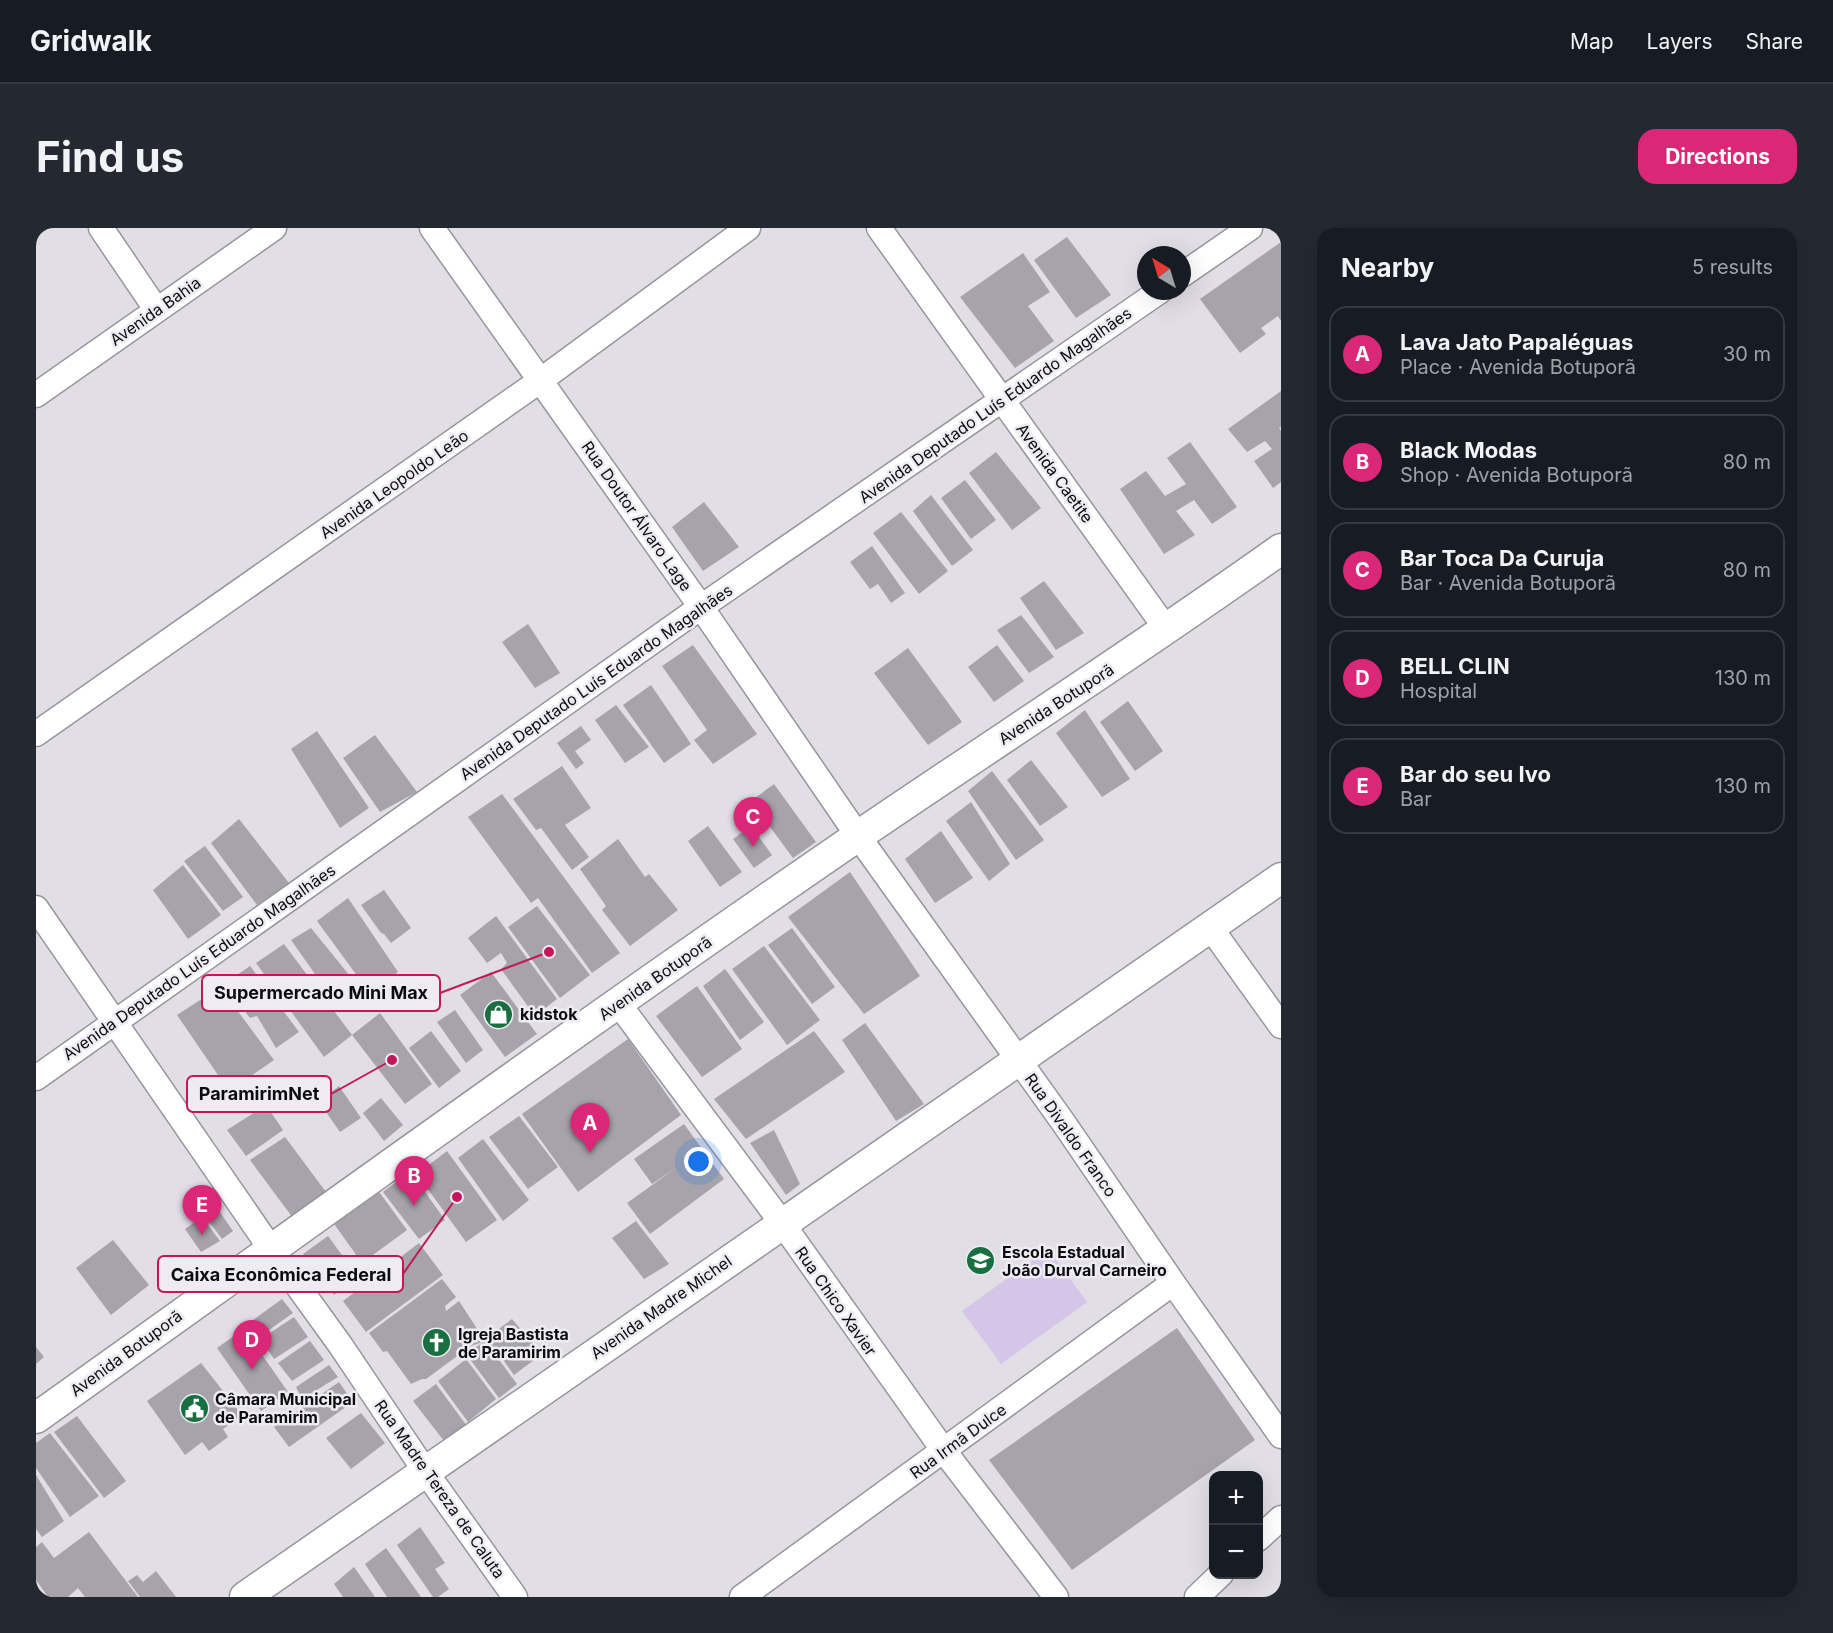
<!DOCTYPE html>
<meta charset="utf-8">
<style>
:root{--surface:#171b24;--page:#242831;--text:#f1f3f6;--muted:#9ea1a6;--line:#363941;--accent:#db2777}
body{margin:0;font-family:Inter,sans-serif;background:var(--page);color:var(--text)}
.controls{position:absolute;right:18px;bottom:18px;display:grid;overflow:hidden;border-radius:12px;box-shadow:0 6px 24px #0002}
.controls button{width:54px;height:54px;display:grid;place-items:center;padding:0;border:0;border-bottom:2px solid var(--line);background:var(--surface);color:var(--text);font:30px sans-serif}
.compass{position:absolute;left:1101px;top:18px;width:54px;height:54px;border-radius:50%;background:var(--surface);box-shadow:0 6px 24px #0002;rotate:322deg}
.you{position:absolute;left:663px;top:934px;width:21px;height:21px;margin:-15px;border:4px solid #fff;border-radius:50%;background:#1a73e8;box-shadow:0 0 0 9px #1a73e833}
.badge{display:grid;place-items:center;width:39px;height:39px;border-radius:50%;background:var(--accent);color:#fff;font-size:20px;font-weight:700}
.pin{position:absolute;translate:-50% -50px;filter:drop-shadow(0 2px 3px #0008)}
.pin::after{content:'';position:absolute;top:32px;width:21px;height:18px;background:inherit;clip-path:polygon(0 0,100% 0,50% 100%)}
.list{margin:0;padding:0;list-style:none}
h2{display:flex;justify-content:space-between;align-items:center;height:78px;margin:0;padding:0 24px;font-size:26px}
h2 small{font-size:20px;font-weight:400;color:var(--muted)}
.list li{display:grid;grid-template-columns:39px 1fr auto;gap:18px;align-items:center;box-sizing:border-box;height:96px;margin:0 12px 12px;padding:0 12px;border:2px solid var(--line);border-radius:18px}
.list b{display:block;font-size:22px;white-space:nowrap}
.list p{margin:0;font-size:20px;white-space:nowrap;color:var(--muted)}
.list em{font-size:20px;font-style:normal;color:var(--muted)}
.map{position:relative;flex:none;width:1245px;height:1369px;overflow:hidden;border-radius:18px}
header{display:flex;align-items:center;gap:36px;box-sizing:border-box;height:84px;padding:0 30px;background:var(--surface);border-bottom:2px solid var(--line)}
header strong{font-size:28px}
nav{display:flex;gap:33px;margin-inline-start:auto;font-size:21px}
.intro{display:flex;align-items:center;justify-content:space-between;box-sizing:border-box;height:144px;padding:0 36px}
h1{margin:0;font-size:42px}
.button{padding:15px 27px;border-radius:18px;background:var(--accent);color:#fff;font-size:21px;font-weight:700}
main{display:flex;gap:36px;padding:0 36px}
aside{flex:1;background:var(--surface);border-radius:18px;box-shadow:0 6px 24px #0002}
.map>svg:first-child{display:block}
.green{fill:#d4c5e9}
.building{fill:#a6a3aa}
.lines{fill:none;stroke-linecap:round;stroke-linejoin:round}
.minor-casing{stroke:#97949b;stroke-width:27}
.tertiary-casing{stroke:#97949b;stroke-width:33}
.minor{stroke:#fff;stroke-width:24}
.tertiary{stroke:#fff;stroke-width:30}
.labels{text-anchor:middle;stroke-width:5;stroke-linejoin:round;paint-order:stroke}
.street-label{font-size:16px;fill:#0c0b0e;stroke:#eeebf3}
.poi-label{font-size:16px;font-weight:bold;fill:#0c0b0e;stroke:#eeebf3;text-anchor:start}
.leader{fill:none;stroke:#c2185b;stroke-width:2}
.callout-dot{fill:#c2185b;stroke:#eeebf3;stroke-width:2}
.callout{fill:#eeebf3;stroke:#c2185b;stroke-width:2}
.callout-label{font-size:18px;text-anchor:middle;font-weight:bold;fill:#0c0b0e}
</style>
<header>
<strong>Gridwalk</strong>
<nav><a>Map</a><a>Layers</a><a>Share</a></nav>
</header>
<div class="intro"><h1>Find us</h1><a class="button">Directions</a></div>
<main>
<div class="map">
<svg width="1245" height="1369" viewBox="0 0 1245 1369">
<rect width="100%" height="100%" fill="#e1dee6"/>
<path class="green" d="M1012,1021l39,53 -86,62 -39,-53z"/>
<path class="building" d="M1031,9l44,58 -35,23 -42,-58z
M1245,14v79l-3,-5 -17,12 5,6 -26,19 -40,-54z
M987,25l27,39 -22,14 26,35 -39,27 -55,-71z
M1245,163v36l-2,1 2,3v51l-8,6 -19,-27 18,-12 -7,-8 -18,11 -19,-23z
M1154,214l47,65 -25,17 -18,-24 -18,11 19,24 -31,19 -44,-65 26,-18 19,25 21,-12 -19,-26z
M960,224l45,56 -29,22 -43,-57z
M929,252l31,40 -25,19 -30,-41z
M895,267l42,55 -21,16 -39,-55z
M668,274l35,45 -36,24 -31,-44z
M865,284l47,59 -29,23 -46,-61z
M836,318l33,47 -14,10 -13,-19 -8,5 -20,-27z
M1008,353l40,52 -28,17 -36,-52z
M985,387l33,42 -25,16 -32,-43z
M492,396l32,49 -25,15 -33,-46z
M657,417l64,89 -44,30 -19,-24 13,-10 -45,-64z
M961,417l27,36 -30,21 -26,-35z
M872,420l54,74 -34,23 -54,-72z
M615,457l40,59 -27,19 -41,-58z
M1092,473l35,50 -28,20 -35,-49z
M580,477l33,42 -24,16 -30,-43z
M1049,482l45,69 -28,18 -46,-64z
M545,498l10,14 -16,11 9,12 -8,6 -19,-26z
M281,503l52,77 -29,20 -49,-79z
M339,507l42,57 -37,20 -37,-54z
M995,532l37,47 -28,19 -33,-46z
M526,538l29,42 -26,17 24,32 -17,13 -31,-42 -5,2 -23,-31z
M956,543l52,69 -28,20 -48,-69z
M738,556l42,58 -23,16 -42,-57z
M466,566l118,159 -28,20 -54,-75 -7,5 -63,-86z
M935,574l39,62 -21,17 -43,-60z
M203,591l50,64 -32,22 -46,-62z
M672,598l34,46 -22,15 -32,-46z
M715,598l21,29 -18,13 -21,-29z
M905,603l32,47 -38,25 -30,-44z
M582,611l27,38 4,-3 29,36 -48,36 -28,-36 4,-4 -26,-37z
M169,618l38,51 -20,14 -39,-50z
M147,637l38,50 -33,24 -35,-49z
M814,644l70,104 -56,38 -76,-97z
M348,662l27,38 -20,15 -7,-9 -3,-1 -20,-28z
M312,670l50,74 -29,20 -52,-71z
M501,678l53,69 -30,23 -52,-71z
M460,688l61,83 -22,17 -34,-47 6,-6 -6,-10 -14,10 -19,-25z
M275,700l39,48 -23,15 -36,-51z
M756,700l43,59 -23,17 -44,-59z
M248,716l68,91 -28,22 -68,-94z
M728,718l56,74 -33,25 -55,-76z
M214,738l49,66 -23,16 -19,-32 -7,2 -26,-34z
M689,741l39,53 -24,18 -37,-54z
M455,744l46,62 -32,23 -45,-62z
M661,758l45,63 -40,28 -46,-61z
M184,759l54,73 -45,31 -52,-76z
M419,782l28,40 -17,13 -29,-41z
M344,785l52,71 -27,20 -53,-69z
M829,795l59,81 -28,17 -54,-81z
M395,803l30,40 -22,17 -30,-40z
M778,803l31,41 -99,67 -32,-40z
M592,811l53,76 -103,77 -56,-78z
M303,858l22,32 -21,14 -21,-30z
M345,870l22,27 -19,16 -21,-28z
M230,877l17,25 -37,26 -19,-26z
M483,888l39,51 -30,22 -39,-52z
M648,896l40,55 -74,55 -23,-31 49,-35 -24,16 -18,-25z
M738,902l26,54 -14,11 -36,-52z
M249,909l41,55 -33,26 -43,-58z
M447,911l46,61 -26,21 -45,-63z
M411,923l50,69 -31,22 -49,-68z
M374,943l35,49 -26,19 -36,-47z
M341,961l30,41 -45,33 -30,-42z
M181,980l16,23 -11,8 -17,-23z
M166,989l18,24 -19,11 -16,-23z
M600,993l33,43 -25,15 -32,-41z
M292,1008l30,41 -24,18 -31,-41z
M77,1012l36,45 -38,30 -35,-47z
M383,1015l24,32 -77,57 -23,-31z
M406,1051l14,18 -11,9 1,5 13,-10 26,40 -14,5 -45,33h-4l-11,5 -24,-33 -4,1 -14,-19z
M246,1071l11,14 -34,24 -10,-14z
M258,1089l14,20 -34,22 -13,-20z
M476,1091l30,35 -28,21 -27,-37z
M1141,1100l78,112 -183,130 -83,-110z
M208,1101l44,63 -27,19 -44,-63z
M274,1113l14,19 -32,21 -14,-18z
M449,1113l32,43 -18,14 -33,-44z
M0,1119l8,10 -8,7z
M430,1131l30,40 -28,23 -30,-41z
M165,1135l41,52 -19,14 5,8 -19,14 -7,-9 -17,13 -38,-54z
M293,1137l9,12 -36,22 -6,-12z
M303,1154l14,20 -64,45 -15,-20z
M400,1156l31,42 -23,15 -31,-40z
M325,1185l24,30 -34,26 -25,-31z
M41,1188l49,65 -22,17 -50,-66z
M14,1205l49,63 -29,21 -34,-49v-25z
M0,1247l28,46 -22,16 -6,-8z
M384,1299l25,36 -10,6 14,20 -11,8h-5l-36,-52z
M53,1304l49,65h-53l-7,-9 -10,9h-20l-12,-17v-33l6,-5 12,16z
M350,1320l35,49h-34l-22,-33z
M318,1339l21,30h-32l-9,-13z
M120,1343l20,26h-36l-12,-16 9,-6 6,7z"/>
<g class="lines">
<defs>
<path id="minor" d="M65,0l55,81
M396,0l269,379 157,229 205,286 110,161 108,153
M843,0l288,402
M1146,47l68,-47
M0,167l238,-167
M0,506l505,-354 207,-152
M0,680l235,341 70,97 84,125 90,126
M1174,699l71,99
M582,775l164,220 162,228 112,146
M0,850l665,-471 459,-316
M1222,1311l23,-21
M706,1369l431,-314
M1161,1369l24,-23"/>
<path id="tertiary" d="M0,1190c273,-195 545,-392 822,-582 141,-96 284,-188 423,-287
M209,1369l1036,-719"/>
</defs>
<use href="#minor" class="minor-casing"/>
<use href="#tertiary" class="tertiary-casing"/>
<use href="#minor" class="minor"/>
<use href="#tertiary" class="tertiary"/>
</g>
<defs>
<symbol id="shop-disc" viewBox="-11 -11 22 22"><circle r="9.5" fill="#1a6f41" stroke="#eeebf3"/><path d="M-5-2.5h2.3a2.7 3.5 0 0 1 5.4 0H5L5.5 6h-11ZM-1.5-2.5h3a1.5 2.3 0 0 0-3 0Z" fill="#fff"/></symbol>
<symbol id="school-disc" viewBox="-11 -11 22 22"><circle r="9.5" fill="#1a6f41" stroke="#eeebf3"/><path d="M0-5L7-2L0 1L-7-2ZM-4 1L0 2.5L4 1V4Q0 6-4 4Z" fill="#fff"/></symbol>
<symbol id="church-disc" viewBox="-11 -11 22 22"><circle r="9.5" fill="#1a6f41" stroke="#eeebf3"/><path d="M-1.2-6h2.4v3.5h3.3v2.4h-3.3V6h-2.4V-.1h-3.3v-2.4h3.3Z" fill="#fff"/></symbol>
<symbol id="civic-disc" viewBox="-11 -11 22 22"><circle r="9.5" fill="#1a6f41" stroke="#eeebf3"/><path d="M-.6-6.5H3V-4.5H.6V-3L4-1V1h2V6H-6V1h2V-1L-.6-3ZM-1.2 2.5V6h2.4V2.5Z" fill="#fff"/></symbol>
</defs>
<g fill-rule="evenodd">
<use href="#shop-disc" x="446" y="770" width="33" height="33"/>
<use href="#school-disc" x="928" y="1016" width="33" height="33"/>
<use href="#church-disc" x="384" y="1098" width="33" height="33"/>
<use href="#civic-disc" x="142" y="1164" width="33" height="33"/>
</g>
<g class="labels">
<g class="street-label">
<text transform="translate(119 83) rotate(-35)" y="6">Avenida Bahia</text>
<text transform="translate(959 177) rotate(-35)" y="6">Avenida Deputado Luís Eduardo Magalhães</text>
<text transform="translate(1019 245) rotate(54)" y="6">Avenida Caetite</text>
<text transform="translate(358 256) rotate(-35)" y="6">Avenida Leopoldo Leão</text>
<text transform="translate(601 288) rotate(55)" y="6">Rua Doutor Álvaro Lage</text>
<text transform="translate(560 454) rotate(-35)" y="6">Avenida Deputado Luís Eduardo Magalhães</text>
<text transform="translate(1020 476) rotate(-33)" y="6">Avenida Botuporã</text>
<text transform="translate(163 734) rotate(-35)" y="6">Avenida Deputado Luís Eduardo Magalhães</text>
<text transform="translate(619 750) rotate(-35)" y="6">Avenida Botuporã</text>
<text transform="translate(1035 907) rotate(55)" y="6">Rua Divaldo Franco</text>
<text transform="translate(800 1073) rotate(55)" y="6">Rua Chico Xavier</text>
<text transform="translate(625 1079) rotate(-35)" y="6">Avenida Madre Michel</text>
<text transform="translate(90 1125) rotate(-36)" y="6">Avenida Botuporã</text>
<text transform="translate(922 1213) rotate(-36)" y="6">Rua Irmã Dulce</text>
<text transform="translate(404 1261) rotate(55)" y="6">Rua Madre Tereza de Caluta</text>
</g>
<g class="poi-label">
<text x="484" y="792">kidstok</text>
<text x="966" y="1030">Escola Estadual<tspan x="966" dy="18">João Durval Carneiro</tspan></text>
<text x="422" y="1112">Igreja Bastista<tspan x="422" dy="18">de Paramirim</tspan></text>
<text x="179" y="1177">Câmara Municipal<tspan x="179" dy="18">de Paramirim</tspan></text>
</g>
</g>
<path class="leader" d="M513 724L404 765M356 832L295 866M421 969L367 1046"/>
<g class="callout-dot">
<circle cx="513" cy="724" r="6"/>
<circle cx="356" cy="832" r="6"/>
<circle cx="421" cy="969" r="6"/>
</g>
<g class="callout">
<rect x="166" y="747" width="238" height="36" rx="6"/>
<rect x="151" y="848" width="144" height="36" rx="6"/>
<rect x="122" y="1028" width="245" height="36" rx="6"/>
</g>
<g class="callout-label">
<text x="285" y="771">Supermercado Mini Max</text>
<text x="223" y="872">ParamirimNet</text>
<text x="245" y="1053">Caixa Econômica Federal</text>
</g>
</svg>
<div class="controls">
<button>+</button>
<button>−</button>
</div>
<svg class="compass" viewBox="-18 -18 36 36"><path d="M0-13l5 13h-10z" fill="#e53935"/><path d="M0 13l5-13h-10z" fill="#9ea1a6"/></svg>
<div class="you"></div>
<div class="pin badge" style="left:554px;top:925px">A</div>
<div class="pin badge" style="left:378px;top:978px">B</div>
<div class="pin badge" style="left:717px;top:619px">C</div>
<div class="pin badge" style="left:216px;top:1142px">D</div>
<div class="pin badge" style="left:166px;top:1007px">E</div>
</div>
<aside>
<h2>Nearby<small>5 results</small></h2>
<ul class="list">
<li><span class="badge">A</span><div><b>Lava Jato Papaléguas</b><p>Place · Avenida Botuporã</p></div><em>30 m</em></li>
<li><span class="badge">B</span><div><b>Black Modas</b><p>Shop · Avenida Botuporã</p></div><em>80 m</em></li>
<li><span class="badge">C</span><div><b>Bar Toca Da Curuja</b><p>Bar · Avenida Botuporã</p></div><em>80 m</em></li>
<li><span class="badge">D</span><div><b>BELL CLIN</b><p>Hospital</p></div><em>130 m</em></li>
<li><span class="badge">E</span><div><b>Bar do seu Ivo</b><p>Bar</p></div><em>130 m</em></li>
</ul>
</aside>
</main>
